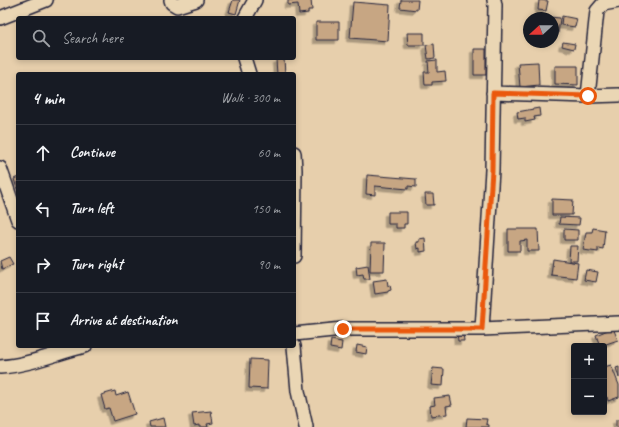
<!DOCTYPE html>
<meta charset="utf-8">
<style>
:root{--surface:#171b24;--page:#20242c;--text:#f1f3f6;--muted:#9ea1a6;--line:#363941}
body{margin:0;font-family:Caveat,sans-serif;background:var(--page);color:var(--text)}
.controls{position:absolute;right:12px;bottom:12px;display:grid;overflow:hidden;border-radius:4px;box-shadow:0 2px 6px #0003}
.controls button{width:36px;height:36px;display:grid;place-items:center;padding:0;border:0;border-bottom:1px solid var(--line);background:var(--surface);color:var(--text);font:20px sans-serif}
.compass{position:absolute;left:523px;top:12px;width:36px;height:36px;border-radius:50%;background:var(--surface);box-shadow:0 2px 6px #0003;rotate:249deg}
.stop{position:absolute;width:12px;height:12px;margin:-9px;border:3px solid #ea580c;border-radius:50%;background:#fff}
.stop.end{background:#ea580c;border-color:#fff;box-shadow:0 1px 4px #0008}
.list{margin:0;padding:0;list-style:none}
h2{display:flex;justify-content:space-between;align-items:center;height:52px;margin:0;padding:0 16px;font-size:17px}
h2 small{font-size:13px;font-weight:400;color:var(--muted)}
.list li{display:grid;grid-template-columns:26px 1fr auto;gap:12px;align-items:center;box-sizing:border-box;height:56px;padding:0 16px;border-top:1px solid var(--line)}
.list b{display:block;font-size:15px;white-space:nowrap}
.list em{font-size:13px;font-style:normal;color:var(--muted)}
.icon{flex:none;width:22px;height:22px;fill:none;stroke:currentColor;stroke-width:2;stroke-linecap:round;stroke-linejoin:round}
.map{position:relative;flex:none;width:619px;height:427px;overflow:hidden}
.search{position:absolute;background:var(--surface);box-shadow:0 2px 6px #0003;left:16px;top:16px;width:280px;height:44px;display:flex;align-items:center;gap:10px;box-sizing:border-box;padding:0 14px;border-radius:4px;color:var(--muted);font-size:15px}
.panel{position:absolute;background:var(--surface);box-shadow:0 2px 6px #0003;left:16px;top:72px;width:280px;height:276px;border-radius:4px}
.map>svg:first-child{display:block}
.building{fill:#c7a683;stroke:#22223b;filter:url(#shadow)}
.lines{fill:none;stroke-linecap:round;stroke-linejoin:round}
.minor-casing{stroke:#22223b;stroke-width:16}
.minor{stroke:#ead6b4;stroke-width:13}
.route{stroke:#ea580c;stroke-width:5}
</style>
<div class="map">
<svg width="619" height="427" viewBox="0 0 619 427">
<defs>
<filter id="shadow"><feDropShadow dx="-3.5" dy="3.5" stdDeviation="0" flood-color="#0004"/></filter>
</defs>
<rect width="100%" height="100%" fill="#e7cfac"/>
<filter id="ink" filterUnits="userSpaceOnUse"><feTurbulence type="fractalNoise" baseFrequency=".025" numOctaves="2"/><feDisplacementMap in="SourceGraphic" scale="8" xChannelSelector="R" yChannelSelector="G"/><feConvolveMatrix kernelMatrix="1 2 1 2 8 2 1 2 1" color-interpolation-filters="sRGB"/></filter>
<g filter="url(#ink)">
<path class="building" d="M233,0h7l-4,14 -7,-2z
M288,0h23l1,10h-4v3l-9,1 -1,-10 -10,1z
M401,0h17l-1,10 -17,-2z
M539,0l9,1 -2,10 -8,-1z
M353,2l37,3 -2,36 -38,-3z
M562,16l15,3 -2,8 -14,-2z
M550,17l10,1 -2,16 -5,-1v-15h-3z
M316,22h23v18h-23z
M407,33h17v12h-16z
M563,42l12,2 -1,5 -12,-3z
M434,44l1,14 -7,1 -2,-14z
M474,49h12v26h-12z
M284,59l1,15h-8l-1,-14z
M437,60v12l8,-1 1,10 -14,1v3h-7l-1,-13h5l-1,-11z
M538,62l1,23 -19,2 -2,-24z
M555,66h23v19l-23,-1z
M539,108l1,8 -6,1 1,3 -10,2v-4l-7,1 -1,-7z
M367,175l49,4v8l-8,-1v3l-33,-3v9l-9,-1z
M18,177v15l-4,-13z
M425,194h8l1,11h-8z
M552,199l21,1 -1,15h-20z
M388,212h19v12h-3v4h-8v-4h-8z
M560,217l20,1 -1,7 -20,-1z
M593,228l12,2 -2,19 -5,-1v4l-15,-2 3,-18h6z
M508,229h30l1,22h-12v-11l-7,1v10h-12z
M564,229l14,1v10h-14z
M425,238l1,13 -6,1v-4l-3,1 -1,-7h3v-3z
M371,243h14l-1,28h-14z
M570,246h8l-1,15h-8z
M9,257l4,7 -11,5 -2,-8z
M553,259l25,4 -2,15 -25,-3z
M368,265l2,14h-6l-1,-5 -6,1 -1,-8z
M586,270l12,2 -2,10 -12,-2z
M387,279l1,7 2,-1 1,5 -3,1v1l-13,2 -2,-13z
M613,328l5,12 -18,6 -4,-11z
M457,332h6l1,9h-6z
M331,340l11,2 -1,8 -11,-2z
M357,345l10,2 -1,7 -10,-2z
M250,359l18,1 -1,29 -18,-1z
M611,365l8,20v12l-11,4 -1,-4 -3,1v-31z
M619,367v11l-3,-10z
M433,368l11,1 -1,17 -12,-1z
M115,391l1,5 12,-4 7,22 -22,7 -4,-13 -4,1 -4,-14z
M450,396l2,9 -6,1 1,8 -16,2 -1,-10 5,-1 -1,-7z
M211,411l2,12 -6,1 1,3h-9v-2l-5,1 -2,-13z
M163,418l2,9h-15l-1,-5z
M467,418l20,1 -1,5 3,1v2h-23z
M616,420h3v7h-3z"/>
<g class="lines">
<defs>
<path id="minor" d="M171,0l1,3 5,3 19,-6
M0,18l46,-18
M245,18l10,-18
M244,58l5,16
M493,93l95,3 31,-1
M588,96l9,-85 6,-7 16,-3
M294,153l1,17 -1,86
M0,168l18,52
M482,329l10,-159 3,-165 -1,-5
M294,334l49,-5h139l137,-6
M294,346l4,45 8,36
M0,367c30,-2 56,-14 85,-21"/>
</defs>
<use href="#minor" class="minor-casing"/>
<use href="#minor" class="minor"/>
</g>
</g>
<g class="lines" filter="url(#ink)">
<path class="route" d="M343,329h139l10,-159 1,-77 95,3"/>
</g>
</svg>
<div class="controls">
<button>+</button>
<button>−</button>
</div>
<svg class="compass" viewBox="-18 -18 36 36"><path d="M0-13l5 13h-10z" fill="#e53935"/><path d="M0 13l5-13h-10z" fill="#9ea1a6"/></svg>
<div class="stop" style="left:588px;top:96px"></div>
<div class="stop end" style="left:343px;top:329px"></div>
<div class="search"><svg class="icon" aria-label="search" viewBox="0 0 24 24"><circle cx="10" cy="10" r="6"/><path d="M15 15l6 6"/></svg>Search here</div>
<section class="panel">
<h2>4 min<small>Walk · 300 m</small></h2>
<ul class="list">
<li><svg class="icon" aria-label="ahead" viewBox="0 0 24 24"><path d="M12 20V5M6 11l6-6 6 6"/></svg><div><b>Continue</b></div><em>60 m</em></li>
<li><svg class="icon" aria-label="left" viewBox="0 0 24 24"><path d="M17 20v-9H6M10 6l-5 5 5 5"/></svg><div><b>Turn left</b></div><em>150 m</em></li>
<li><svg class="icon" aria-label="right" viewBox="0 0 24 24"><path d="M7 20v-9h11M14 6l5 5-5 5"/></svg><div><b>Turn right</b></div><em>90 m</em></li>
<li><svg class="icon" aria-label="arrive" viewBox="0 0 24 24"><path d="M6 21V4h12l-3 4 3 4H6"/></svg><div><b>Arrive at destination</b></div></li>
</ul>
</section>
</div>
